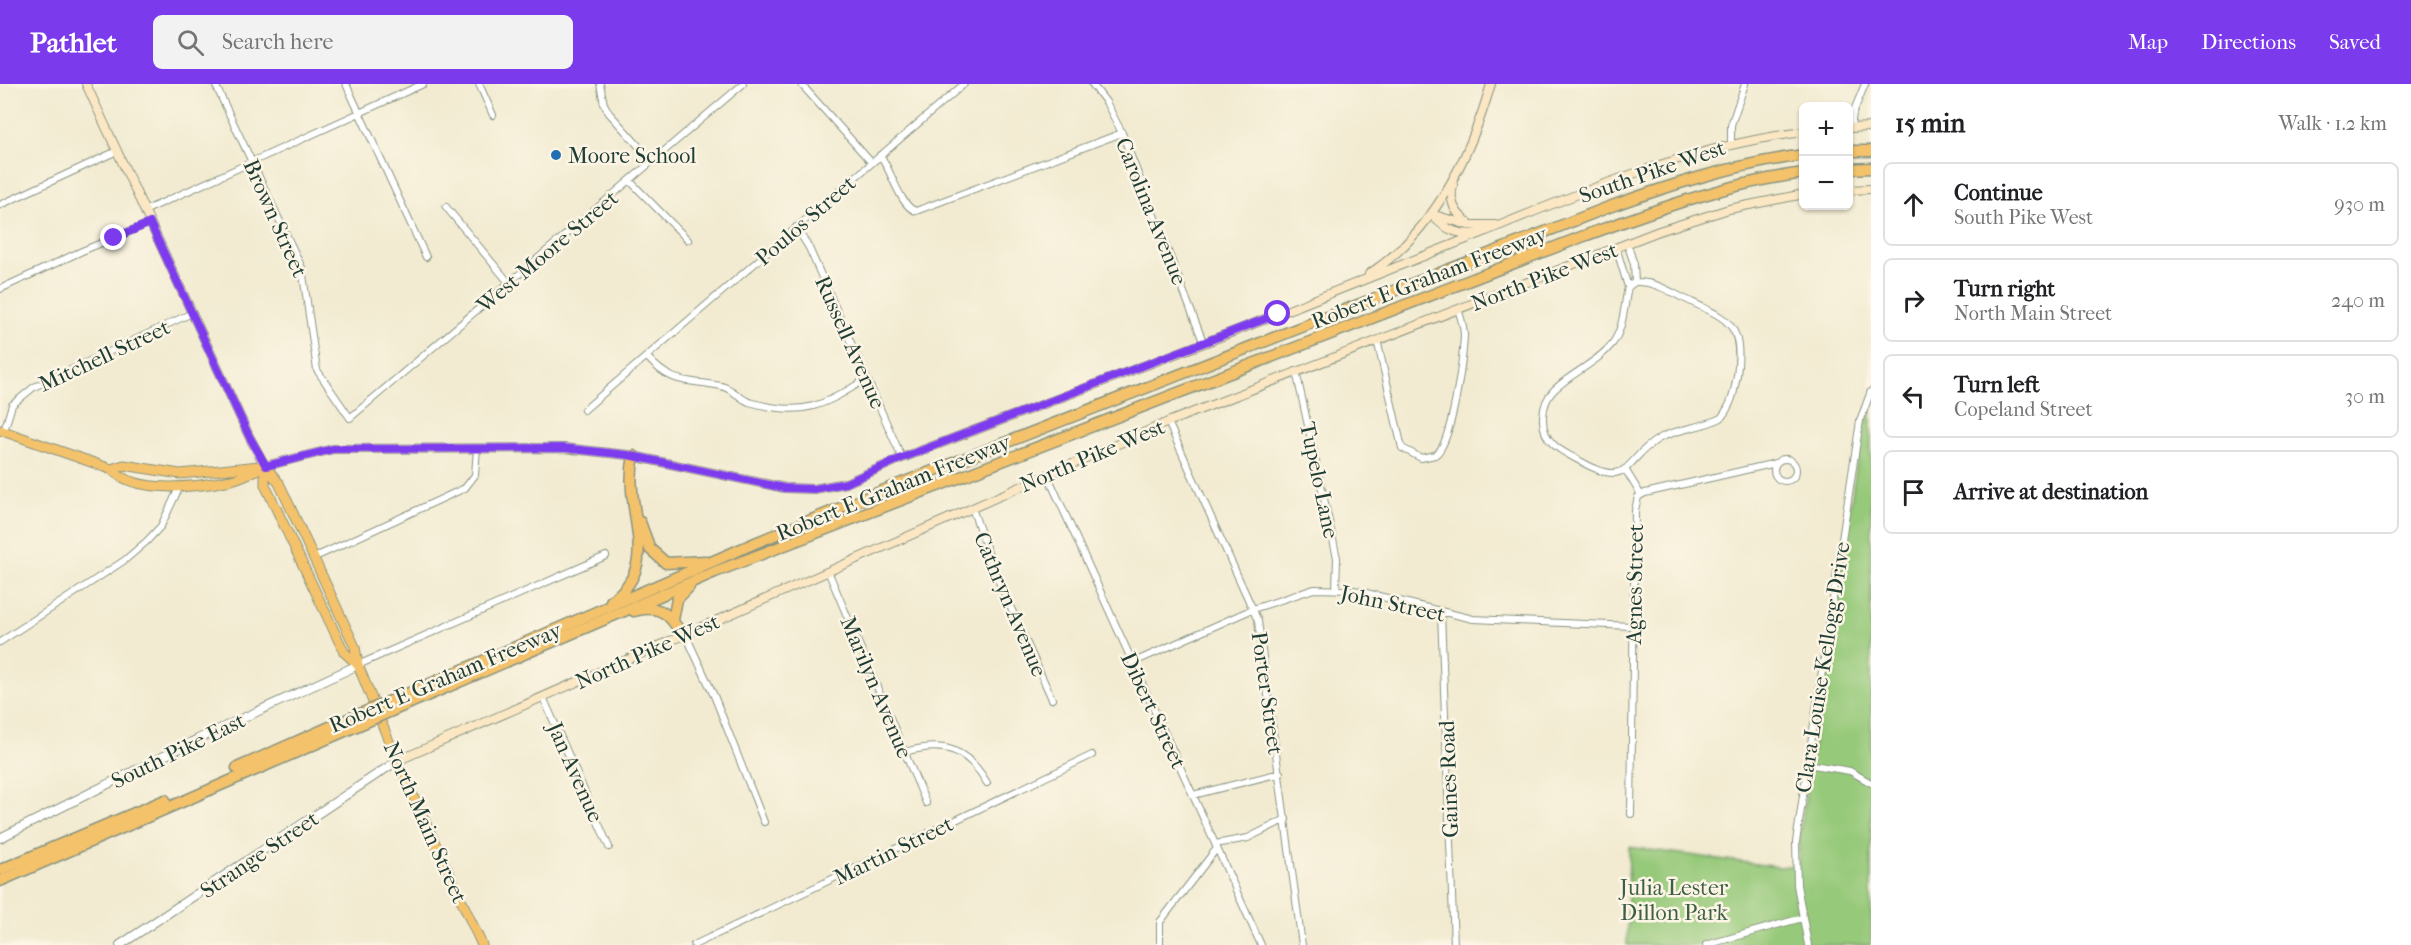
<!DOCTYPE html>
<meta charset="utf-8">
<style>
:root{--surface:#fff;--page:#f2f2f2;--text:#202124;--muted:#757577;--line:#e0e0e0;--accent:#7c3aed}
body{margin:0;font-family:"IM FELL French Canon",serif;background:var(--page);color:var(--text)}
.controls{position:absolute;right:18px;top:18px;display:grid;overflow:hidden;border-radius:9px;box-shadow:0 2px 4px #0004}
.controls button{width:54px;height:54px;display:grid;place-items:center;padding:0;border:0;border-bottom:2px solid var(--line);background:var(--surface);color:var(--text);font:30px sans-serif}
.stop{position:absolute;width:18px;height:18px;margin:-14px;border:4px solid #7c3aed;border-radius:50%;background:#fff}
.stop.end{background:#7c3aed;border-color:#fff;box-shadow:0 2px 6px #0008}
.list{margin:0;padding:0;list-style:none}
h2{display:flex;justify-content:space-between;align-items:center;height:78px;margin:0;padding:0 24px;font-size:26px}
h2 small{font-size:20px;font-weight:400;color:var(--muted)}
.list li{display:grid;grid-template-columns:39px 1fr auto;gap:18px;align-items:center;box-sizing:border-box;height:84px;margin:0 12px 12px;padding:0 12px;border:2px solid var(--line);border-radius:9px}
.list b{display:block;font-size:22px;white-space:nowrap}
.list p{margin:0;font-size:20px;white-space:nowrap;color:var(--muted)}
.list em{font-size:20px;font-style:normal;color:var(--muted)}
.icon{flex:none;width:33px;height:33px;fill:none;stroke:currentColor;stroke-width:2;stroke-linecap:round;stroke-linejoin:round}
.map{position:relative;flex:none;width:1871px;height:861px;overflow:hidden}
header{display:flex;align-items:center;gap:36px;box-sizing:border-box;height:84px;padding:0 30px;background:var(--accent);color:#fff}
header strong{font-size:28px}
nav{display:flex;gap:33px;margin-inline-start:auto;font-size:21px}
.search{width:420px;height:54px;background:var(--page);display:flex;align-items:center;gap:15px;box-sizing:border-box;padding:0 21px;border-radius:9px;color:var(--muted);font-size:22px}
main{display:flex}
aside{flex:1;background:var(--surface)}
.map>svg:first-child{display:block}
.green{fill:#96c979;stroke:#5a8356;stroke-width:1.5}
.lines{fill:none;stroke-linecap:round;stroke-linejoin:round}
.minor-casing{stroke:#889482;stroke-width:8}
.tertiary-casing{stroke:#889482;stroke-width:10}
.secondary-casing{stroke:#889482;stroke-width:10}
.primary-casing{stroke:#889482;stroke-width:11}
.motorway-casing{stroke:#889482;stroke-width:13}
.minor{stroke:#fff;stroke-width:6}
.tertiary{stroke:#fff;stroke-width:8}
.secondary{stroke:#fbe7c3;stroke-width:8}
.primary{stroke:#f4c26a;stroke-width:9}
.motorway{stroke:#f4c26a;stroke-width:10}
.motorway-bridge-casing{stroke:#889482;stroke-width:13;stroke-linecap:butt}
.motorway-bridge{stroke:#f4c26a;stroke-width:10}
.route{stroke:#7c3aed;stroke-width:8}
.poi-dot{fill:#1f6fb2;stroke:#fcf5e5;stroke-width:2}
.labels{text-anchor:middle;stroke-width:5;stroke-linejoin:round;paint-order:stroke}
.poi-label{font-size:22px;fill:#1f3d34;stroke:#fcf5e5;text-anchor:start}
.street-label{font-size:22px;fill:#1f3d34;stroke:#fcf5e5}
.park-label{font-size:22px;fill:#3d6045;stroke:#fcf5e5}
</style>
<header>
<strong>Pathlet</strong>
<div class="search"><svg class="icon" aria-label="search" viewBox="0 0 24 24"><circle cx="10" cy="10" r="6"/><path d="M15 15l6 6"/></svg>Search here</div>
<nav><a>Map</a><a>Directions</a><a>Saved</a></nav>
</header>
<main>
<div class="map">
<svg width="1871" height="861" viewBox="0 0 1871 861">
<rect width="100%" height="100%" fill="#fcf5e5"/>
<filter id="ink" filterUnits="userSpaceOnUse"><feTurbulence type="fractalNoise" baseFrequency=".0167" numOctaves="2"/><feDisplacementMap in="SourceGraphic" scale="12" xChannelSelector="R" yChannelSelector="G"/><feConvolveMatrix kernelMatrix="1 2 1 2 8 2 1 2 1" color-interpolation-filters="sRGB"/></filter>
<filter id="wash" filterUnits="userSpaceOnUse"><feTurbulence type="fractalNoise" baseFrequency=".008" numOctaves="4" result="noise"/><feDisplacementMap in="SourceGraphic" scale="24" xChannelSelector="R" yChannelSelector="G"/><feGaussianBlur stdDeviation="1.35" result="paint"/><feColorMatrix in="noise" values="0 0 0 0 0 0 0 0 0 0 0 0 0 0 0 0 0 1.4 0 .05"/><feComposite in="paint" operator="in"/></filter>
<g filter="url(#wash)">
<rect width="100%" height="100%" fill="#f2ebd1"/>
<path class="green" d="M1871,321v540h-244l2,-98 150,20 19,-2 1,-26 59,-384 4,-29z"/>
</g>
<g filter="url(#ink)">
<g class="lines">
<defs>
<path id="minor" d="M215,0l87,184 15,102 33,48 393,-334
M346,0l80,173
M479,0l14,31
M600,0l4,20 5,9 43,48
M801,0l70,78
M1092,0l14,18 16,31 82,211
M1851,44l2,-15 12,-29
M1731,60v-19l14,-41
M880,71c11,14 20,52 36,56l206,-78
M630,97l58,59
M0,121l117,-54
M446,123l64,77
M144,127l279,-127
M796,143l13,21 93,210
M1627,159l7,21 1,18
M1616,163l12,40
M1635,198c18,-1 32,8 48,16 44,21 61,23 54,77 -3,18 -5,29 -16,43 -19,10 -42,10 -61,20 -37,20 -27,53 -80,23 -9,-5 -20,-10 -27,-17 -15,-14 -12,-41 1,-54 17,-17 43,-27 58,-46 12,-15 12,-39 16,-57z
M0,205l82,-38 68,-28
M1377,256l25,108 19,10 14,-3c17,-9 28,-98 29,-119 0,-10 -3,-18 -6,-27
M647,273c26,29 39,22 74,29 12,3 18,12 28,16 53,15 73,5 117,-23
M1296,287l41,187 -1,31
M584,326l380,-326
M1168,338l90,199 44,324
M4,347l8,-26 22,-18 158,-74
M1774 386a11 11 0 1 1 22 0a11 11 0 1 1-22 0Z
M1625,385l16,26
M1047,390l214,471
M972,424l24,67 56,124
M313,474l152,-70 10,-13 2,-27
M828,487l98,232
M1441,529l13,332
M682,551l7,7 26,56 49,124
M0,558l125,-82 22,-19 14,-15 18,-38
M1132,579l121,-54 61,-20 40,1 119,29 159,7
M358,581l248,-109
M543,613l66,150
M905,668c38,-11 62,-4 82,31
M1807,680l43,7 21,12
M1193,711l87,-22
M1631,730l4,-304 3,-13 7,-4 131,-30
M1215,760l33,-6 38,-19
M694,861l398,-190
M1160,861v-23l57,-74
M1706,861l96,-27
M1808,861l-11,-60 -1,-43 64,-421 11,-30"/>
<path id="tertiary" d="M0,754l198,-99 160,-74
M120,861l277,-184"/>
<path id="secondary" d="M86,0l163,352 16,30 68,-17 230,-1 65,7 157,33 29,1 32,-6 56,-25 336,-128 246,-98
M1848,44l23,-1
M1453,101c-4,16 1,28 15,37
M1848,106l23,-1
M1431,130c15,17 30,23 53,18 101,-42 211,-87 320,-100
M1431,130l37,11h27
M1369,190c66,-43 101,-117 122,-190
M397,677l771,-339 491,-191 70,-22 75,-15"/>
<path id="primary" d="M0,346l111,39c25,26 87,18 120,11 12,-3 23,-9 34,-14
M265,382l14,17 76,164 3,18 39,96 85,184
M265,382v19l79,167 14,13
M111,385l13,-4 56,9 80,-8"/>
<path id="motorway" d="M1848,67h23
M1848,85l23,-1
M640,438l10,27 16,14 39,-2
M611,517c54,-38 10,-91 23,-145
M634,527c26,-7 36,3 48,24
M673,536l4,-21 12,-12
M407,610l348,-151 142,-58 712,-278c64,-23 127,-43 195,-52
M410,619l305,-131 869,-336c72,-26 143,-53 220,-63
M237,684l104,-46
M0,786l165,-70
M0,797l345,-150"/>
</defs>
<use href="#minor" class="minor-casing"/>
<use href="#tertiary" class="tertiary-casing"/>
<use href="#secondary" class="secondary-casing"/>
<use href="#primary" class="primary-casing"/>
<use href="#motorway" class="motorway-casing"/>
<use href="#minor" class="minor"/>
<use href="#tertiary" class="tertiary"/>
<use href="#secondary" class="secondary"/>
<use href="#primary" class="primary"/>
<use href="#motorway" class="motorway"/>
<defs>
<path id="motorway-bridge" d="M341,638l66,-28
M345,647l65,-28"/>
</defs>
<use href="#motorway-bridge" class="motorway-bridge-casing"/>
<use href="#motorway-bridge" class="motorway-bridge"/>
</g>
</g>
<g class="lines" filter="url(#ink)">
<path class="route" d="M114,154l36,-15 99,213 17,30 67,-17 230,-1 65,7 156,33 30,1 32,-6 56,-25 376,-144"/>
</g>
<circle class="poi-dot" cx="556" cy="71" r="6"/>
<g class="labels">
<g class="poi-label">
<text x="568" y="79">Moore School</text>
</g>
<g class="street-label">
<text transform="translate(1652 87) rotate(-19)" y="8">South Pike West</text>
<text transform="translate(1152 127) rotate(68)" y="8">Carolina Avenue</text>
<text transform="translate(276 134) rotate(66)" y="8">Brown Street</text>
<text transform="translate(805 136) rotate(-41)" y="8">Poulos Street</text>
<text transform="translate(547 167) rotate(-40)" y="8">West Moore Street</text>
<text transform="translate(1544 192) rotate(-21)" y="8">North Pike West</text>
<text transform="translate(1429 193) rotate(-21)" y="8">Robert E Graham Freeway</text>
<text transform="translate(851 258) rotate(66)" y="8">Russell Avenue</text>
<text transform="translate(104 271) rotate(-25)" y="8">Mitchell Street</text>
<text transform="translate(1092 371) rotate(-23)" y="8">North Pike West</text>
<text transform="translate(1320 396) rotate(78)" y="8">Tupelo Lane</text>
<text transform="translate(893 403) rotate(-22)" y="8">Robert E Graham Freeway</text>
<text transform="translate(1634 500) rotate(-89)" y="8">Agnes Street</text>
<text transform="translate(1393 519) rotate(12)" y="8">John Street</text>
<text transform="translate(1011 520) rotate(67)" y="8">Cathryn Avenue</text>
<text transform="translate(647 567) rotate(-24)" y="8">North Pike West</text>
<text transform="translate(1822 583) rotate(-81)" y="8">Clara Louise Kellogg Drive</text>
<text transform="translate(445 593) rotate(-23)" y="8">Robert E Graham Freeway</text>
<text transform="translate(877 603) rotate(67)" y="8">Marilyn Avenue</text>
<text transform="translate(1268 609) rotate(82)" y="8">Porter Street</text>
<text transform="translate(1154 626) rotate(65)" y="8">Dibert Street</text>
<text transform="translate(178 666) rotate(-26)" y="8">South Pike East</text>
<text transform="translate(576 688) rotate(66)" y="8">Jan Avenue</text>
<text transform="translate(1448 695) rotate(-92)" y="8">Gaines Road</text>
<text transform="translate(426 738) rotate(66)" y="8">North Main Street</text>
<text transform="translate(893 766) rotate(-26)" y="8">Martin Street</text>
<text transform="translate(259 770) rotate(-34)" y="8">Strange Street</text>
</g>
<g class="park-label">
<text x="1674" y="811">Julia Lester<tspan x="1674" dy="25">Dillon Park</tspan></text>
</g>
</g>
</svg>
<div class="controls">
<button>+</button>
<button>−</button>
</div>
<div class="stop" style="left:1278px;top:230px"></div>
<div class="stop end" style="left:114px;top:154px"></div>
</div>
<aside>
<h2>15 min<small>Walk · 1.2 km</small></h2>
<ul class="list">
<li><svg class="icon" aria-label="ahead" viewBox="0 0 24 24"><path d="M12 20V5M6 11l6-6 6 6"/></svg><div><b>Continue</b><p>South Pike West</p></div><em>930 m</em></li>
<li><svg class="icon" aria-label="right" viewBox="0 0 24 24"><path d="M7 20v-9h11M14 6l5 5-5 5"/></svg><div><b>Turn right</b><p>North Main Street</p></div><em>240 m</em></li>
<li><svg class="icon" aria-label="left" viewBox="0 0 24 24"><path d="M17 20v-9H6M10 6l-5 5 5 5"/></svg><div><b>Turn left</b><p>Copeland Street</p></div><em>30 m</em></li>
<li><svg class="icon" aria-label="arrive" viewBox="0 0 24 24"><path d="M6 21V4h12l-3 4 3 4H6"/></svg><div><b>Arrive at destination</b></div></li>
</ul>
</aside>
</main>
